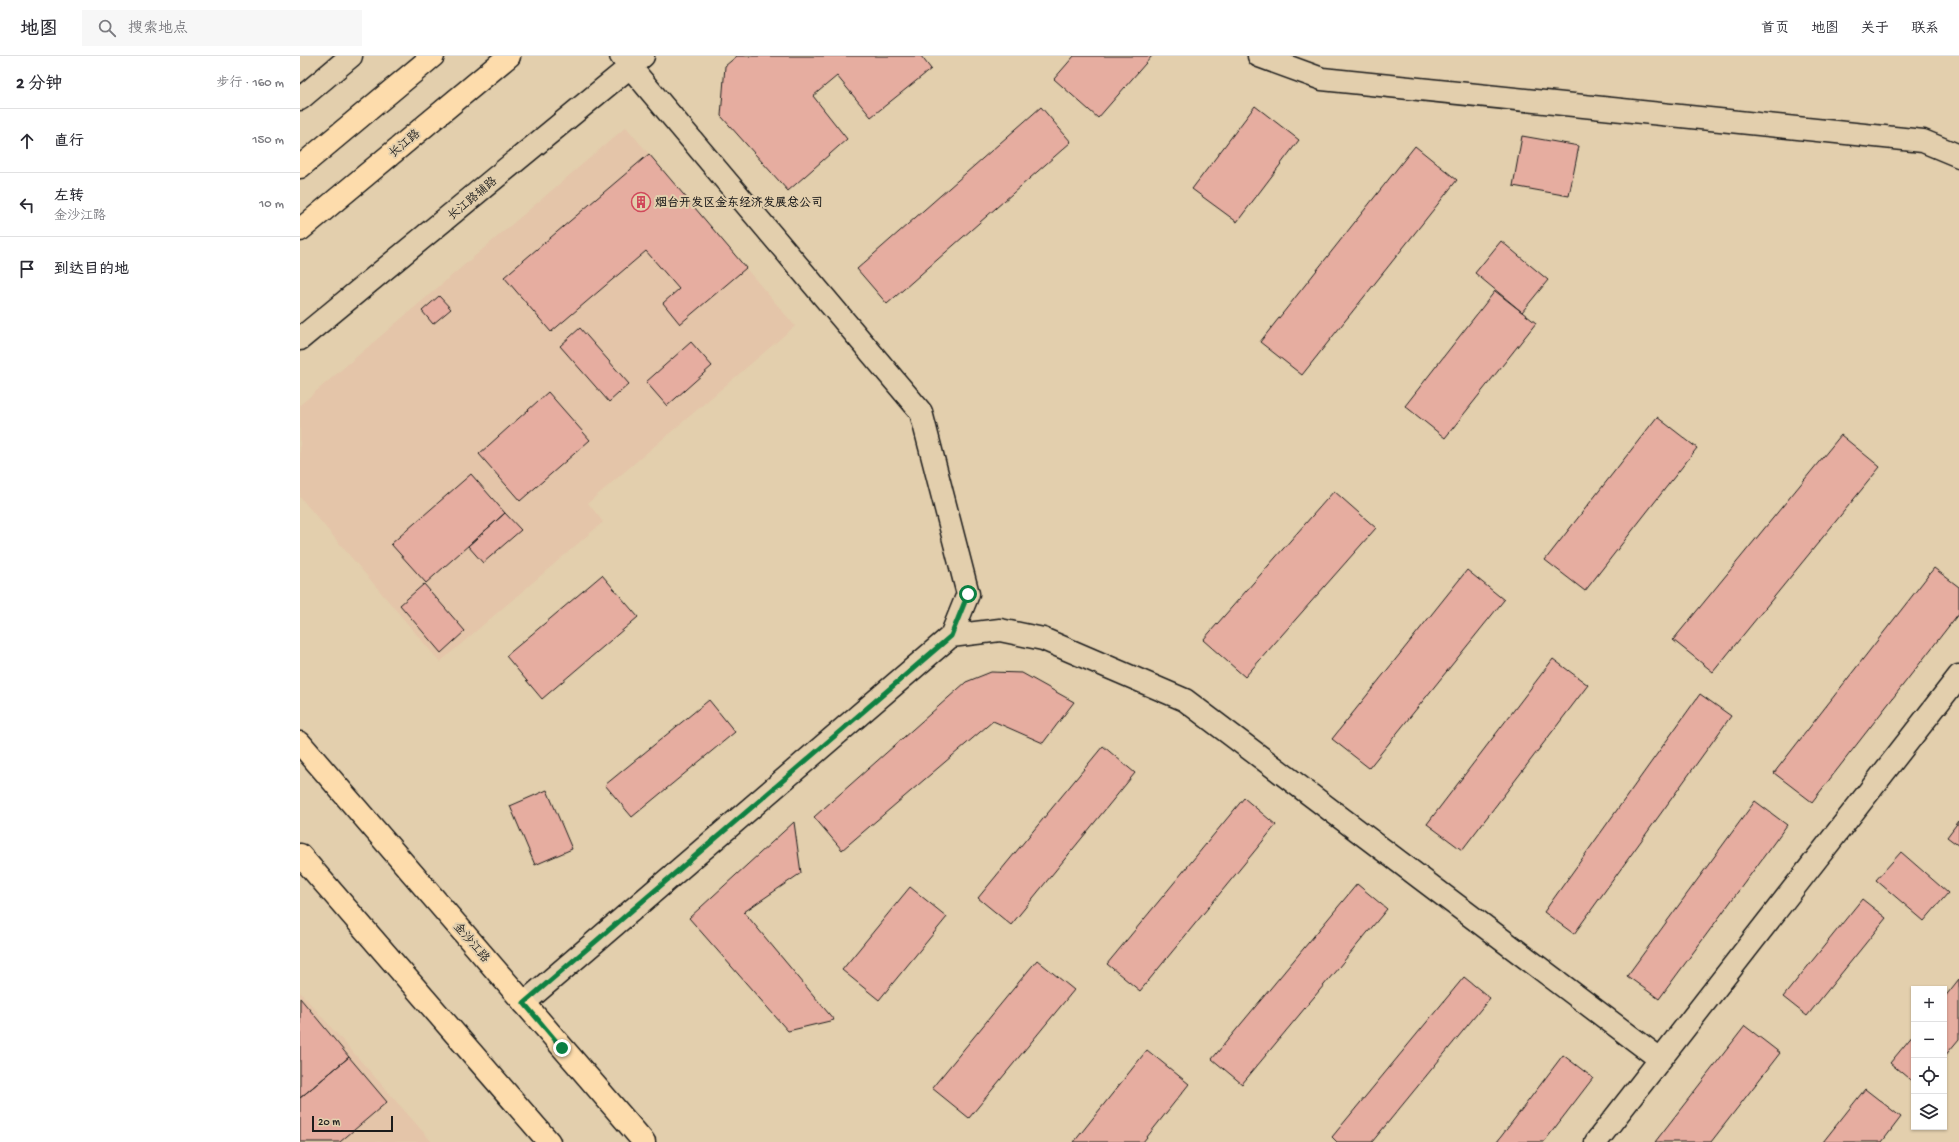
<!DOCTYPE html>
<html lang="zh">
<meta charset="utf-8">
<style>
:root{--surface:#fff;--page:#f7f7f7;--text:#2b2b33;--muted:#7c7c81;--line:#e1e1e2}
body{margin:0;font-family:"Gochi Hand","LXGW WenKai TC",sans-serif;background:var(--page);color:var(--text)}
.controls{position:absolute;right:12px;bottom:12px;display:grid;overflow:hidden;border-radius:0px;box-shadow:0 1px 3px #0004}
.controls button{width:36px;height:36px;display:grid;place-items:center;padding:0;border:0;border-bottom:1px solid var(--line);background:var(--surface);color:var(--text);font:20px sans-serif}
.scale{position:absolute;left:12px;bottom:10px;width:81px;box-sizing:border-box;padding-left:4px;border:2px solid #1c1c1c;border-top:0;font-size:11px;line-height:14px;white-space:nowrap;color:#1c1c1c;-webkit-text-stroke:3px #e3cfad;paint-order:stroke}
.stop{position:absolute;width:12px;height:12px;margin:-9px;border:3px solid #0b8043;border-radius:50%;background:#fff}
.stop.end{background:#0b8043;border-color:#fff;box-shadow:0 1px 4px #0008}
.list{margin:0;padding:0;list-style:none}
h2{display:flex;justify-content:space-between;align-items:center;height:52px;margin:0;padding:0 16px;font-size:17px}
h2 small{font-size:13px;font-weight:400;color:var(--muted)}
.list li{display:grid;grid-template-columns:26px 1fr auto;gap:12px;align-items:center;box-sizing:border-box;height:64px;padding:0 16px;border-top:1px solid var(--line)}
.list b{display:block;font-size:15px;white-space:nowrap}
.list p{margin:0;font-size:13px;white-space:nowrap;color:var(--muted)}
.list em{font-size:13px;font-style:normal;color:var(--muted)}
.icon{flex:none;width:22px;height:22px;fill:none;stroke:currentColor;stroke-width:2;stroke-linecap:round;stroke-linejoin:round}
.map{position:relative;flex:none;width:1659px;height:1086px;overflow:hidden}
header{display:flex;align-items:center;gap:24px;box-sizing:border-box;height:56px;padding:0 20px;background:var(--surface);border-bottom:1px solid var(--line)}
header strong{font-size:19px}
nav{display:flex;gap:22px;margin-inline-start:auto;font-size:14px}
.search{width:280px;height:36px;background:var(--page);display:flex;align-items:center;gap:10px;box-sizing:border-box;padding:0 14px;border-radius:0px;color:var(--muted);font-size:15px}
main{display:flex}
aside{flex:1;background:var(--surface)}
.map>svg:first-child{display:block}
.built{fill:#e4c5a9}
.building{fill:#e6ada0;stroke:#1c1c1c}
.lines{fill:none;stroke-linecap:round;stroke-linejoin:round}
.minor-casing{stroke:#1c1c1c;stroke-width:25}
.major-casing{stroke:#1c1c1c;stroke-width:25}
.minor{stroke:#e3cfad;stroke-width:22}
.major{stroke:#fddcac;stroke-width:22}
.route{stroke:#0b8043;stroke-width:5}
.labels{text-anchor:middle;stroke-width:4;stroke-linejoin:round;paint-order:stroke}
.street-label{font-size:12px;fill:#1c1c1c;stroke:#e3cfad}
.poi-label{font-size:12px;font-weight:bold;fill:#1c1c1c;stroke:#e3cfad;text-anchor:start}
</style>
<header>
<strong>地图</strong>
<div class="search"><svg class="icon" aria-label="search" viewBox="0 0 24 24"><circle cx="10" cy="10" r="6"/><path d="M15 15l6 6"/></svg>搜索地点</div>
<nav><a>首页</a><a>地图</a><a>关于</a><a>联系</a></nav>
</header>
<main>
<aside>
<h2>2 分钟<small>步行 · 160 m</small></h2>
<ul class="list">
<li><svg class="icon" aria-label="ahead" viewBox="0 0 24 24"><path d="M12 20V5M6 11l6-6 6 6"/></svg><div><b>直行</b></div><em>150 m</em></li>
<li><svg class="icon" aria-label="left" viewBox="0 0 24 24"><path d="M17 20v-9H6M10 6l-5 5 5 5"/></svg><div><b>左转</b><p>金沙江路</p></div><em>10 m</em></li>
<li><svg class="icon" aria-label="arrive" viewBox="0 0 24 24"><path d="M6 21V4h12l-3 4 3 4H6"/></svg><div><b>到达目的地</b></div></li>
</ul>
</aside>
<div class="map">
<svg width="1659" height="1086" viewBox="0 0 1659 1086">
<rect width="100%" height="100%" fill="#e3cfad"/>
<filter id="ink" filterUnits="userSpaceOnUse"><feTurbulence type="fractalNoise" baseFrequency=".025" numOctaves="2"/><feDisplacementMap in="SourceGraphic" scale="8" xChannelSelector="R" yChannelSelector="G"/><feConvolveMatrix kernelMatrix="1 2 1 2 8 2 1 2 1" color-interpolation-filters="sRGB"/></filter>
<g filter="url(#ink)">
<path class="built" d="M326,71l169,199 -207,177 15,19 -163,140 -140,-165v-92z
M0,936l132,150h-132z"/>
<path class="building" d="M437,0h184l10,13 -60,48 -34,-41 -24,20 34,43 -59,52 -67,-75 4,-50z
M774,0h78l-54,62 -44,-39z
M955,50l44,34 -62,82 -45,-33z
M741,51l30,35 -184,162 -30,-35z
M1222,80l57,10 -10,50 -56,-10z
M1115,90l42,34 -155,195 -42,-33z
M349,98l97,114 -66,56 -17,-21 16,-14 -33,-38 -95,81 -47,-55z
M1201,185l47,39 -26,32 -47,-39z
M1195,235l41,32 -91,115 -40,-32z
M139,240l12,13 -18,15 -11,-13z
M280,272l49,56 -20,18 -49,-56z
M391,286l21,24 -45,40 -21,-24z
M248,336l42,48 -70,61 -41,-47z
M1357,361l40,31 -112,143 -40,-31z
M1541,379l39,32 -167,205 -40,-32z
M171,418l34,39 -79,70 -35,-39z
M1034,435l42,37 -131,149 -42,-37z
M205,457l16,17 -38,33 -15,-17z
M1634,512l25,19v26l-147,189 -38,-29z
M1167,514l37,30 -135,168 -37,-29z
M302,519l36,42 -96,82 -36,-43z
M124,528l41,47 -24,22 -41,-48z
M1253,603l35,26 -126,165 -35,-26z
M691,616l31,1 52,29 -31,41 -50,-22 -151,129 -28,-33 152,-135z
M1400,638l31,22 -157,218 -30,-22z
M409,644l26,32 -103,85 -27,-32z
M803,690l32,27 -124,152 -33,-27z
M247,734l25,59 -37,16 -25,-59z
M944,742l32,27 -136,166 -33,-27z
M1455,745l32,24 -128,174 -32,-23z
M1659,765v25l-12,-9z
M494,766l7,51 -57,39 90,108 -46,11 -99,-113z
M1601,796l47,41 -24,28 -48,-41z
M1057,828l30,25 -145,175 -30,-25z
M610,831l37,30 -68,83 -37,-30z
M1562,843l24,19 -79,98 -24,-19z
M737,904l37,30 -105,128 -37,-30z
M1164,921l26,21 -118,144h-35l-5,-5z
M1659,923v60l-15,18v-59z
M0,942l49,59 -49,41z
M1445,970l35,27 -69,89h-56z
M1614,978v49l-24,-20z
M847,994l42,34 -46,58h-69z
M1263,999l30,23 -49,64h-47z
M49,1001l38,45 -47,40h-40v-44z
M1565,1033l36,28 -19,25h-59z"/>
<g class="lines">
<defs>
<path id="minor" d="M321,0l300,356 47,182 -17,42
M959,0l63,23 601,62 36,15
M0,43l51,-43
M0,283l343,-283
M224,947l427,-367 49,-6 43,9 142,61 475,359
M1296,1086l363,-466"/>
<path id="major" d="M0,111l133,-111
M0,174l209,-174
M0,687l344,399
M0,799l249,287"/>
</defs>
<use href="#minor" class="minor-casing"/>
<use href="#major" class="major-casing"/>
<use href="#minor" class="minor"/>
<use href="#major" class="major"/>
</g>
</g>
<g class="lines" filter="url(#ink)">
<path class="route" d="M262,992l-38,-45 427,-367 17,-42"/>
</g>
<defs>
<symbol id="building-ring" viewBox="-11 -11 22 22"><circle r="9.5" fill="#e3cfad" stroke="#d1495b" stroke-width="1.5"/><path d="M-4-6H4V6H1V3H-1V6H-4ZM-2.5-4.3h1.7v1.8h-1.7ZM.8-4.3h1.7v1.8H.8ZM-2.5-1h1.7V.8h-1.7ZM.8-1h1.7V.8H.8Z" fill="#d1495b"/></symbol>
</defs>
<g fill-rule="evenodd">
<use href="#building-ring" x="330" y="135" width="22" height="22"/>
</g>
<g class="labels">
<g class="street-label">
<text transform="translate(104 87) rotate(-40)" y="4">长江路</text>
<text transform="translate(172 142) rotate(-40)" y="4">长江路辅路</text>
<text transform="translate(172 886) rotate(49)" y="4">金沙江路</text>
</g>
<g class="poi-label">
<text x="355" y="150">烟台开发区金东经济发展总公司</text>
</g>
</g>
</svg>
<div class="controls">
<button>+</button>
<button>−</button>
<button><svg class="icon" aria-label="locate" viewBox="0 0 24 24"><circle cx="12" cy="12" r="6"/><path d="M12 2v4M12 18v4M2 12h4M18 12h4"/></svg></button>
<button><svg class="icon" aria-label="layers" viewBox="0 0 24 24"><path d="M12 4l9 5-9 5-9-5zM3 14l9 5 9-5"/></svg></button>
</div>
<div class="scale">20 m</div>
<div class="stop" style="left:668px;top:538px"></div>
<div class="stop end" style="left:262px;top:992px"></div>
</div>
</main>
